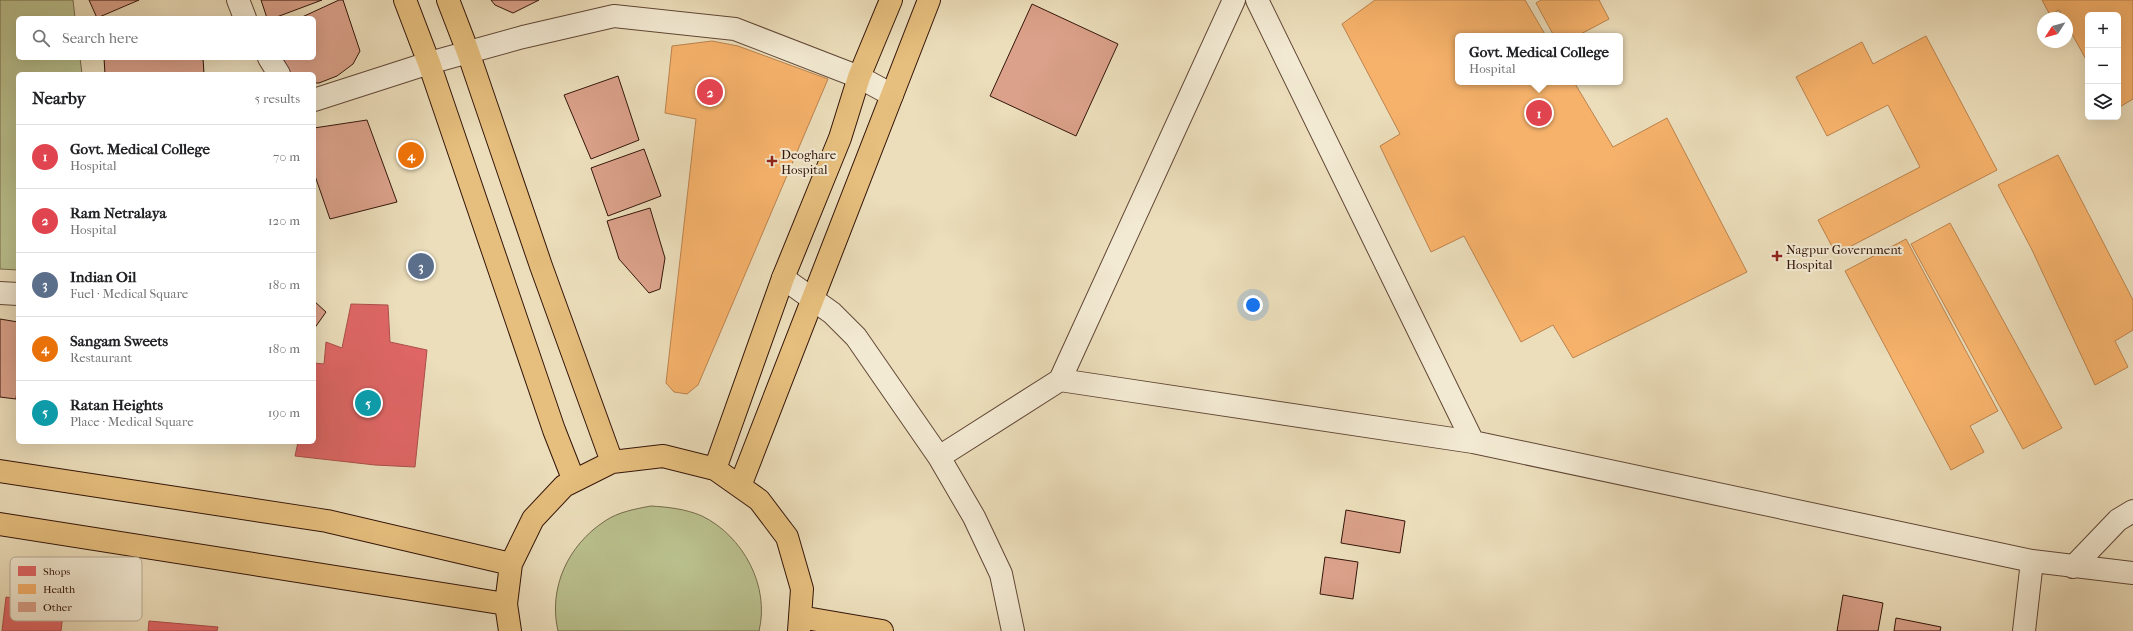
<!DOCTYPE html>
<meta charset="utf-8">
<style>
:root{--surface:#fff;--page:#f2f2f2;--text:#202124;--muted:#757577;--line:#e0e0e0;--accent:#111827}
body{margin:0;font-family:"IM FELL French Canon",serif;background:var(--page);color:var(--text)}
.controls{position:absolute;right:12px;top:12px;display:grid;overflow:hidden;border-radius:6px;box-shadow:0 4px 16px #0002}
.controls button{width:36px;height:36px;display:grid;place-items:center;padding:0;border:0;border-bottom:1px solid var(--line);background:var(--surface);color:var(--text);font:20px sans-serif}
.compass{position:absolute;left:2037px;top:12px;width:36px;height:36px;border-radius:50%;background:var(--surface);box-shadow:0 4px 16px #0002;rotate:234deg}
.you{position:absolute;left:1253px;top:305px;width:14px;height:14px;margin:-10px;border:3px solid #fff;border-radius:50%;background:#1a73e8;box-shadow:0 0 0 6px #1a73e833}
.badge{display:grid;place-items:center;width:26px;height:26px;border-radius:50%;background:var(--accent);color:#fff;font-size:13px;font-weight:700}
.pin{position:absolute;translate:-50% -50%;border:2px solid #fff;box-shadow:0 1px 4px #0006}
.popup{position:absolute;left:1455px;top:33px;width:168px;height:52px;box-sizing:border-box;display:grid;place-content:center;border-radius:6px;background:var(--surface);filter:drop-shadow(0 1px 3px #0005);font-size:13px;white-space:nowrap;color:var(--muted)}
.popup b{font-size:15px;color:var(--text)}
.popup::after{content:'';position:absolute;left:50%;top:100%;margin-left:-8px;border:8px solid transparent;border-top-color:var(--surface)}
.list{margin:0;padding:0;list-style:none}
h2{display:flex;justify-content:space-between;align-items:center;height:52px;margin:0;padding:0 16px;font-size:17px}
h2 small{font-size:13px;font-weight:400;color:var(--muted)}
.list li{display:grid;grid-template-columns:26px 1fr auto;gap:12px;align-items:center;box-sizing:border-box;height:64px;padding:0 16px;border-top:1px solid var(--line)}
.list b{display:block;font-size:15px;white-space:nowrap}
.list p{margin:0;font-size:13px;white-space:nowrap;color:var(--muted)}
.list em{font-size:13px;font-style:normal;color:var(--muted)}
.icon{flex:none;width:22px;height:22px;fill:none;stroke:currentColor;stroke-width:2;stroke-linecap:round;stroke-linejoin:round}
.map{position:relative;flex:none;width:2133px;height:631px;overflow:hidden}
.search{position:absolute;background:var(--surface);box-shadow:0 4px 16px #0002;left:16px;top:16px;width:300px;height:44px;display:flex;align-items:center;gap:10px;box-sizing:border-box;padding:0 14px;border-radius:6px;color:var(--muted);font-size:15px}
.panel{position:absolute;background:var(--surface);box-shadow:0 4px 16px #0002;left:16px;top:72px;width:300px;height:372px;border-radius:6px}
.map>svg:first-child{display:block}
.green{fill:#bac18e;stroke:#766b4c}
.shops{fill:#e06666;stroke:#ac4e4a}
.health{fill:#f6b26b;stroke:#bc834e}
.building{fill:#dba18a;stroke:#331509}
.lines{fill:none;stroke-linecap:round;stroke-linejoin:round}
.minor-casing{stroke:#614736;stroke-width:24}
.major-casing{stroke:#331509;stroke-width:24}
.minor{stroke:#f3ead3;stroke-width:22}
.major{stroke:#e6bf7e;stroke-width:22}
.poi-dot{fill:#8f2418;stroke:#f3ead3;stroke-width:1.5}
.labels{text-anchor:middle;stroke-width:4;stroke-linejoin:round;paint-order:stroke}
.poi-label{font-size:13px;fill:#331509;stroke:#f3ead3;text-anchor:start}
.key{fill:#f3ead3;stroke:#b9aa96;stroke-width:1}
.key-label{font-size:11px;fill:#331509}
</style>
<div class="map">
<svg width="2133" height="631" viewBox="0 0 2133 631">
<rect width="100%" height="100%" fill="#ecdebb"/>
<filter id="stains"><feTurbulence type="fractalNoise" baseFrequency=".005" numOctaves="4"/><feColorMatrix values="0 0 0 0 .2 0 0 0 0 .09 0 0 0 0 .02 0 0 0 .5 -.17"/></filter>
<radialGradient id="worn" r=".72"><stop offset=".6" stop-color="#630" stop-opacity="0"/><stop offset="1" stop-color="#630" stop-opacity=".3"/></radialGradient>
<path class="green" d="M0,0h73l2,18h-57v40h62l2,16h-64v196l-18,-1z
M651,506c17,1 35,3 51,10 41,20 68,70 57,115h-201c-10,-43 10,-86 47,-110 13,-9 30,-12 46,-15z"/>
<path class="shops" d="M351,304l37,1 2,37 37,8 -12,117 -40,-2 -80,-9 3,-14h16v-79l10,1 2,-22 16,6z
M6,597l58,9 -3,25h-59z
M149,621l69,6 -1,4h-69z"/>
<path class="health" d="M1375,0h150l21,36h-88v46h116l39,65 54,-29 80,154 -174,86 -20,-33 -32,17 -57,-106 -33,16 -51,-106 20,-12 -58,-110z
M1541,0h58l10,19 -32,17h-23l-18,-33z
M2042,0h91v99l-15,9v-93h-30v48l-21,-38v-7h-4l-4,-8 -9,5z
M1926,36l71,134 -161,84 -18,-34 102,-53 -32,-62 -61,31 -31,-59 66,-35 11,22z
M712,41l26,5 90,33 -130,306 -11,9 -13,-2 -8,-9 30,-264 -31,-6 7,-67z
M2058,155l75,145v30l-18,11 13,26 -33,18 -63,-135 -34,-65z
M1950,223l112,205 -39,21 -112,-205z
M1906,239l92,172 -28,15 14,26 -33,18 -106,-199z"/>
<path class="building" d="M89,0h50l-42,18z
M261,0h61l-48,18h-7z
M339,0h4l17,51 -7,13 -16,12 -18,7h-5v-9h-24l-7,-16h31v-40h-14z
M491,0h48l-26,13 -18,-8z
M1032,4l86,40 -42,92 -86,-40z
M104,58h99l1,16h-99z
M618,76l21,64 -48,19 -27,-64z
M367,120l30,82 -67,17 -16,-46v-45z
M644,149l17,47 -53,20 -17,-48z
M650,208l15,50 -5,31 -11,4 -30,-34 -12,-38z
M314,301l12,11 -12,17z
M0,319l18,3v59l-2,18 -16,-2z
M1346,510l59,11 -5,32 -59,-10z
M1325,557l33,5 -5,37 -33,-5z
M1843,595l40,8 -5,28h-41z
M1896,618l45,9 -1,4h-46z"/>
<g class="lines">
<defs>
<path id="minor" d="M238,0l7,18
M1257,0l216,442 559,119 101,12
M269,58l10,16
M314,100l115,-37 94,-26 91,-21 121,13 124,48 33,18
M783,278l49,35 24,24 83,120 35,60 27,57 12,57
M0,293l18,1
M1060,380l413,62
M939,457l121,-77 174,-380
M2073,567l45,-47 15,-9
M2024,631l8,-70"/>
<path id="major" d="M405,0l24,63 125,367 20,51
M448,0l20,52 73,214 71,196
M715,469l68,-191 57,-140 19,-61 32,-77
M0,471l327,50 184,43
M740,486c64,-161 125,-324 189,-486
M0,524l506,80
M800,617l82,14
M510,631l-4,-27 5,-40 22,-45 31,-33 48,-24 51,-6 52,13 44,31 28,37 15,52 -3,42"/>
</defs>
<use href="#minor" class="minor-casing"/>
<use href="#major" class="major-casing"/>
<use href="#minor" class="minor"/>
<use href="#major" class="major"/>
</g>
<g class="poi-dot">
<path d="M770 155h4v4h4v4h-4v4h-4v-4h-4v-4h4z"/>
<path d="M1775 250h4v4h4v4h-4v4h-4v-4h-4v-4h4z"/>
</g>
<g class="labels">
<g class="poi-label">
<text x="781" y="159">Deoghare<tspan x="781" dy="15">Hospital</tspan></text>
<text x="1786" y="254">Nagpur Government<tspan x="1786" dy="15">Hospital</tspan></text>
</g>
</g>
<rect x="10" y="557" width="132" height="64" rx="6" class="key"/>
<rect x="18" y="566" width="18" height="10" fill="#e06666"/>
<rect x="18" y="584" width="18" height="10" fill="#f6b26b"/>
<rect x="18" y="602" width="18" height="10" fill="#dba18a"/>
<g class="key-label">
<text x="43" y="575">Shops</text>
<text x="43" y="593">Health</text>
<text x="43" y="611">Other</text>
</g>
<rect width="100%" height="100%" filter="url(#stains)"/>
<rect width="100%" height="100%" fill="url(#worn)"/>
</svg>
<div class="controls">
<button>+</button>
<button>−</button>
<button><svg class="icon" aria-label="layers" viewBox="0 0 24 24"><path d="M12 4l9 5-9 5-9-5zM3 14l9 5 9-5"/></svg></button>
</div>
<svg class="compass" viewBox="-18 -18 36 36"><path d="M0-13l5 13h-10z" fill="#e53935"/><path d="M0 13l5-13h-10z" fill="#757577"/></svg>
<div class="you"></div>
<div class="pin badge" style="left:1539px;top:113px;background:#e0444e">1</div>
<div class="popup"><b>Govt. Medical College</b>Hospital</div>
<div class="pin badge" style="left:710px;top:92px;background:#e0444e">2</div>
<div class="pin badge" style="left:421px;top:266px;background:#5c6f8a">3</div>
<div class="pin badge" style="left:411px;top:155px;background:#e8710a">4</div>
<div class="pin badge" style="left:368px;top:403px;background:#0f9aa8">5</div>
<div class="search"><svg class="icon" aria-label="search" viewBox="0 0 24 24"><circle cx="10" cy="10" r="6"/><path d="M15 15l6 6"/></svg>Search here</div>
<section class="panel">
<h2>Nearby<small>5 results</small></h2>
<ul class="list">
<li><span class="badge" style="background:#e0444e">1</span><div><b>Govt. Medical College</b><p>Hospital</p></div><em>70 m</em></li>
<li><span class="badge" style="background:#e0444e">2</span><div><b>Ram Netralaya</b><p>Hospital</p></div><em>120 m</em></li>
<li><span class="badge" style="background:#5c6f8a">3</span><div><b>Indian Oil</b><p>Fuel · Medical Square</p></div><em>180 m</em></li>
<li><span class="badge" style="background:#e8710a">4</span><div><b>Sangam Sweets</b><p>Restaurant</p></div><em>180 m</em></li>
<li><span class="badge" style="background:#0f9aa8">5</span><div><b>Ratan Heights</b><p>Place · Medical Square</p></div><em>190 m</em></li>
</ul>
</section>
</div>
